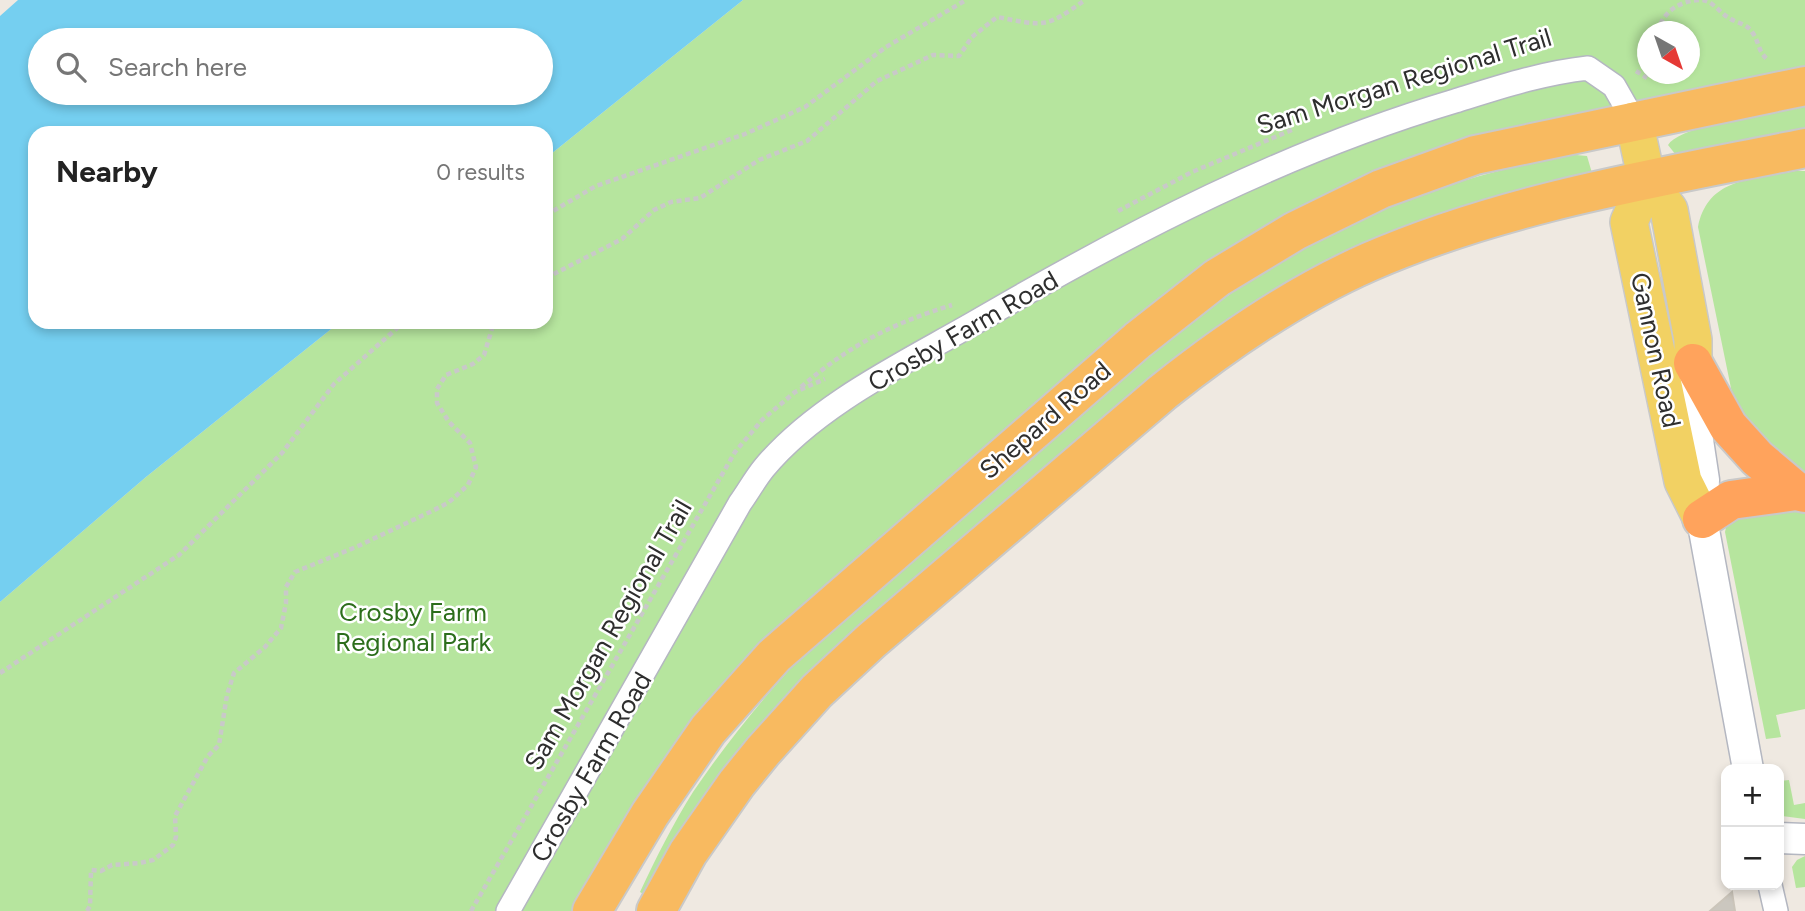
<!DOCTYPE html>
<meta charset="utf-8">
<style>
:root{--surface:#fff;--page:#f2f2f2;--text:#222;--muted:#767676;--line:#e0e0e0}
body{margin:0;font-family:Figtree,sans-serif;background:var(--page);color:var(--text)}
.controls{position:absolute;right:21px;bottom:21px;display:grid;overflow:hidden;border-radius:14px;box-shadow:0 4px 10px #0003}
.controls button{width:63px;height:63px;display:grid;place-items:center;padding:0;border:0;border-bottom:2px solid var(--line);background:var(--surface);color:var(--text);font:35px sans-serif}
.compass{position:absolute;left:1637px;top:21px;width:63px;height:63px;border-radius:50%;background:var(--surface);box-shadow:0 4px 10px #0003;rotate:140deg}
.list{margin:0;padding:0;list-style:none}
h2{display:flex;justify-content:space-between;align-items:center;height:91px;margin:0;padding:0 28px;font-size:30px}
h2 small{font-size:23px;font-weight:400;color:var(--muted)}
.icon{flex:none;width:38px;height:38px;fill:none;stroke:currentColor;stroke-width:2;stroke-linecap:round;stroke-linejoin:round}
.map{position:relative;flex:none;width:1805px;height:911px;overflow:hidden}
.search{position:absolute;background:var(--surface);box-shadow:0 4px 10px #0003;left:28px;top:28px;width:525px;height:77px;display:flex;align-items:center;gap:18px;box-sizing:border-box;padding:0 24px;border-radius:38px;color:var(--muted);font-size:26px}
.panel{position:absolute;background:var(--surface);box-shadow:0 4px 10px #0003;left:28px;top:126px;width:525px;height:203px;border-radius:21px}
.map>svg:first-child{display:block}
.green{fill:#b6e59e;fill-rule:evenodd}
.water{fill:#75cff0;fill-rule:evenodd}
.building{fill:#cbc7bf;stroke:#cbc5ba;stroke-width:2}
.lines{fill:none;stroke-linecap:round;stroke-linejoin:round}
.minor-casing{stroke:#b4b7c1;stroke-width:26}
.tertiary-casing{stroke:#b4b7c1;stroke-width:33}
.primary-casing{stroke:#c9c9c9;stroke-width:40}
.trunk-casing{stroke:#c9c9c9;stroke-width:42}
.motorway-casing{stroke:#c9c9c9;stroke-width:42}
.path{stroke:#c9c9c9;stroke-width:4.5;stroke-dasharray:5 3.5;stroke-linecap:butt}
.minor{stroke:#fff;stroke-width:23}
.tertiary{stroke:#fff;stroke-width:30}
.primary{stroke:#f2d163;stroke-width:37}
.trunk{stroke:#f8ba60;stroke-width:38}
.motorway{stroke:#ffa35c;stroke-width:38}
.labels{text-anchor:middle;stroke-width:5;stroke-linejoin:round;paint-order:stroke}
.street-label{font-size:26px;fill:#2e2e2e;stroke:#fff}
.park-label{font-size:26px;fill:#2c6e1b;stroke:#fff}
</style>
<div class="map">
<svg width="1805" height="911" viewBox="0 0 1805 911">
<rect width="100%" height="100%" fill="#efe9e1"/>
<path class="green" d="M743,0h1062v66l-171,36 -335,106 -342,267 -381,429 -4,7h-572v-309l146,-125 194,-155h206v-164zM1647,32h42v42h-42z
M1805,105v26l-129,24 -8,-10c12,-20 110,-34 137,-40z
M1565,154l22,2 5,17 -189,56 -599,448 -55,61 -104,157 -5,-3c16,-34 33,-68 53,-100 36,-53 77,-103 122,-150 79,-71 161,-138 242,-207 92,-78 181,-159 291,-211 69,-33 143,-52 217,-70z
M1795,171h10v301l-12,-5 -41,-36 -20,-38 -34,-166c10,-50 54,-47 97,-56z
M1805,505v204l-29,6 5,22 -15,2 -41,-207 2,-9 4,-4z
M1789,780l5,25 11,-2v16l-23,-3 -3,-35z
M1805,856v31l-9,1 -4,-21 5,-7z"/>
<path class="water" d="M18,0h725l-197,158v-25h-511v189h305l-194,155 -146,125v-586zM40,40h501v53h-501z"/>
<path class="building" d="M1732,892l3,19h-25z"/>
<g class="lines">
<defs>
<path id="minor" d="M1770,885l6,26
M508,911l232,-408c8,-11 15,-24 24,-35 54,-65 145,-107 217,-149 151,-88 306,-168 474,-218 45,-14 87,-28 133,-33l26,18 20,35"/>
<path id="tertiary" d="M1693,365l3,62 8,53 -2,39 46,250
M1779,838l26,1"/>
<path id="primary" d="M1634,121l13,60 22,29 24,130v23
M1647,181l-18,41 54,259 19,38"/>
<path id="trunk" d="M592,911l58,-97 58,-84 66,-74 364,-316 79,-62 78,-47 86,-42 94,-34 330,-69
M656,911l32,-58 49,-70 26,-32 54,-60 54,-50 292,-249c64,-51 131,-97 206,-130 138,-60 289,-84 436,-114"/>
<path id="motorway" d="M1693,363l35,63 29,32 39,33
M1702,519l29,-19 65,-9 9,2"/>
</defs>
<use href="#minor" class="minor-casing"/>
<use href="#tertiary" class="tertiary-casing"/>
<use href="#primary" class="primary-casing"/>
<use href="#trunk" class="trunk-casing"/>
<use href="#motorway" class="motorway-casing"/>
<path class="path" d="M1658,32c4,-20 22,-32 44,-32 11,1 18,13 27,18 8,5 18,6 23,14 7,9 6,20 16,28
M1636,71l11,7
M1118,211l74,-39 102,-43
M546,215l50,-29 149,-52 60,-27 81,-60 80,-47
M546,278l76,-39 32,-29 17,-8 29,-4 59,-38 48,-19 70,-60 56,-26 26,1 13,-19 25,-20c48,9 47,12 88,-17
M801,387c49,-42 90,-63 151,-82
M0,673l179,-118 103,-102 52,-69 70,-62
M87,911l3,-5 1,-36 10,1 11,-6 28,-2 13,-3 20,-15 3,-8 -1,-21 33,-60 11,-11 8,-50 7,-22 31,-26 16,-19 5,-25v-16l9,-15 61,-25 76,-36 16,-8 20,-18 8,-18 -6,-24 -21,-21 -12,-19v-14l9,-14 27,-11 11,-9 10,-33
M471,911l264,-459 27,-32 33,-28 30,-13"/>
<use href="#minor" class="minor"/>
<use href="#tertiary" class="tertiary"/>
<use href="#primary" class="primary"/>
<use href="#trunk" class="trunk"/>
<use href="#motorway" class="motorway"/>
</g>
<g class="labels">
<g class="street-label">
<text transform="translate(1404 81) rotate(-17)" y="9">Sam Morgan Regional Trail</text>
<text transform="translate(963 331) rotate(-30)" y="9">Crosby Farm Road</text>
<text transform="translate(1656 350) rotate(78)" y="9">Gannon Road</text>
<text transform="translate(1045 420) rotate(-41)" y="9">Shepard Road</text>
<text transform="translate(608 635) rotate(-60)" y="9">Sam Morgan Regional Trail</text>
<text transform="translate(591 767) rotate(-60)" y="9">Crosby Farm Road</text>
</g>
<g class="park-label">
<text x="413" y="621">Crosby Farm<tspan x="413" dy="30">Regional Park</tspan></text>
</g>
</g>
</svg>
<div class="controls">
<button>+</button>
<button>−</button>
</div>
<svg class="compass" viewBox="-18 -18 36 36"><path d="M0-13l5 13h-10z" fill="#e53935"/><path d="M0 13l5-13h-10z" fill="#767676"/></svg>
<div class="search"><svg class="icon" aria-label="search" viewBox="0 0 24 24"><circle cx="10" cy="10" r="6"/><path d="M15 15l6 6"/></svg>Search here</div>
<section class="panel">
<h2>Nearby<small>0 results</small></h2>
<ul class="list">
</ul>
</section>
</div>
